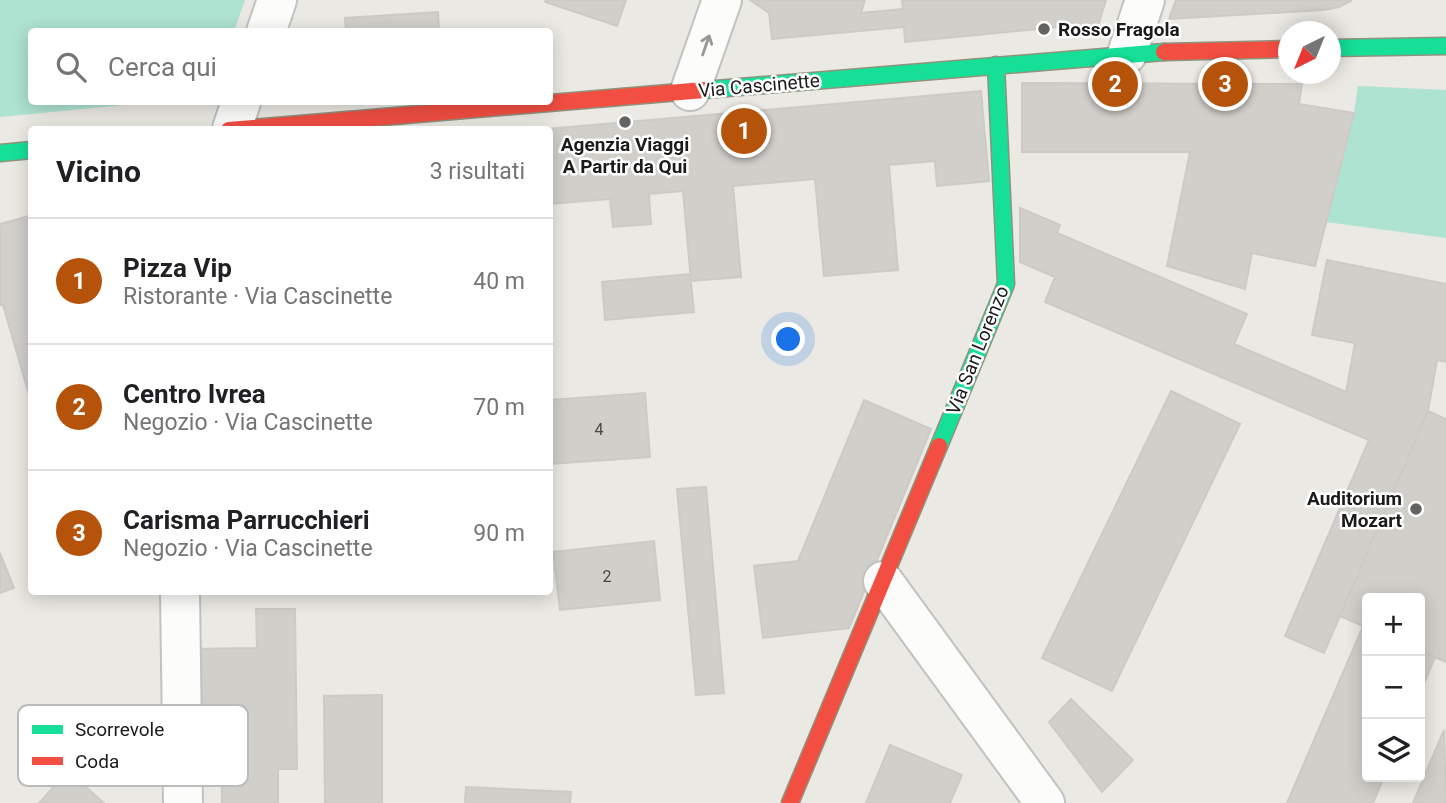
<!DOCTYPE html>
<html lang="it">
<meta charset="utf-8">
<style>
:root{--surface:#fff;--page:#f2f2f2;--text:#202124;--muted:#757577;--line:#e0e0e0;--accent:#b45309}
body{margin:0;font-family:Roboto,sans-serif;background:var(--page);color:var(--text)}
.controls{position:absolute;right:21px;bottom:21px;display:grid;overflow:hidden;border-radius:7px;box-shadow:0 4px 18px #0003}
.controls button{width:63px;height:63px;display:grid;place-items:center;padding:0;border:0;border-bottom:2px solid var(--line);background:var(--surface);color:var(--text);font:35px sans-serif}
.compass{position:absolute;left:1278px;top:21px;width:63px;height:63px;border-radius:50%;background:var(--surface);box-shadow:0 4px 18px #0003;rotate:223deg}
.you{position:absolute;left:789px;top:340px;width:24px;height:24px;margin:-18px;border:5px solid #fff;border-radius:50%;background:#1a73e8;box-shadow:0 0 0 10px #1a73e833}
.badge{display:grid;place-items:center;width:46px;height:46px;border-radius:50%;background:var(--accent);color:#fff;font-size:23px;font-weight:700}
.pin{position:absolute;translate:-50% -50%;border:4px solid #fff;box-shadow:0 2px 7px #0006}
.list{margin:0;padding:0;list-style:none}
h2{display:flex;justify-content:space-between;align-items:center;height:91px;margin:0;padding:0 28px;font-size:30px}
h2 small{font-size:23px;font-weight:400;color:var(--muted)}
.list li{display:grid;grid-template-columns:46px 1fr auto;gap:21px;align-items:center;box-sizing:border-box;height:126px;padding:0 28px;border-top:2px solid var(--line)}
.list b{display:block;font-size:26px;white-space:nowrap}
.list p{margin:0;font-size:23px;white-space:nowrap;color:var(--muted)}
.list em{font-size:23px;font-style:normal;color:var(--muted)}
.icon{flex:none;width:38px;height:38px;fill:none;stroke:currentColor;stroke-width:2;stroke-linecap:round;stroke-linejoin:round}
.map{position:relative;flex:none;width:1446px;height:803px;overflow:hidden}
.search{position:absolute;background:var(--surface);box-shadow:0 4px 18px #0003;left:28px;top:28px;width:525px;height:77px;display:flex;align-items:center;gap:18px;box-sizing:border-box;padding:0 24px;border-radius:7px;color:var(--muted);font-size:26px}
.panel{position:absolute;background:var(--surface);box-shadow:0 4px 18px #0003;left:28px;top:126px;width:525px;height:469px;border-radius:7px}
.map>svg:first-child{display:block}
.pitch{fill:#aee2d1}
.building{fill:#d0cfca;stroke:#cdcac5;stroke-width:2}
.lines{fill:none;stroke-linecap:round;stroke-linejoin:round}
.street-casing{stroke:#c2c2bf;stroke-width:42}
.fast-casing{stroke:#8f937c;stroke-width:19}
.jam-casing{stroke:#8f937c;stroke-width:19}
.street{stroke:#fcfcfb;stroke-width:38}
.fast{stroke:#16e098;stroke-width:16}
.jam{stroke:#f24e42;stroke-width:16}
.oneway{stroke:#979796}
.poi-dot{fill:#636361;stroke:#fff;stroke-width:2.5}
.labels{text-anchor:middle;stroke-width:5;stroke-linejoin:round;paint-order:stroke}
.number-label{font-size:16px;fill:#484847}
.poi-label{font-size:19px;font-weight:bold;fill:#1b1b1b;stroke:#fff;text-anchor:start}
.street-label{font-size:19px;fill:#1b1b1b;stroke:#fff}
.key{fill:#fff;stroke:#bbb;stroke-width:2}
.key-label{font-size:19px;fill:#1b1b1b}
</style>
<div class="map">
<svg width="1446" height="803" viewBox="0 0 1446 803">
<rect width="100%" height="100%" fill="#eae9e3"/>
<path class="pitch" d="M0,0h245l-11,31 -202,1v70h123l-155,15z
M1358,86l88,4v148l-120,-16 28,-109z"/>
<path class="building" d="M546,0h80l-9,26 -72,-24z
M750,0h115l-4,13 42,-4 -1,-9h204l-7,23 -194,19 -1,-15 -132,12 -3,-26z
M1176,0h176l-13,7 -15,3 -155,9z
M438,12l1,20h-93l-1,-14z
M1022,83l280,1 -3,20 55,9 -39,153 -63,-13 -7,36 -78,-23 23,-114h-168z
M981,91l8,90 -52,5 -2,-25 -46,4 9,105 -74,6 -9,-97 -82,7 8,91 -50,4 -8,-90 -34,3 2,30 -38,3 -3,-28 -60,5v-74h-15z
M1020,208l40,17 -3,8 190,81 -13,30 112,48 9,-49 -43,-8 15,-75 119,24v78l-9,-2 -9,51 -104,242 -39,-17 84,-196 -324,-138 10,-25 -35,-15z
M32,215v190l-29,-100h-3v-81z
M690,274l4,38 -89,8 -3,-38z
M1171,391l69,33 -128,267 -70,-33z
M645,393l5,64 -100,7v-64z
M864,400l67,29 -82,199 -86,10 -9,-72 44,-5z
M1428,411l18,8v243l-26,-11v-53h-53v30l-27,-12z
M706,487l18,206 -28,2 -19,-206z
M654,541l6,59 -100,10 -7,-58z
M0,553l14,35 -14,5z
M256,609h39l2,160h-19v34h-56l-1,-95h-26l-1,-59 63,-1z
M1363,626l4,2v149h17l-11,26h-86z
M1420,651l15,6 -15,36z
M382,695v108h-57l-1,-107z
M1071,699l62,61 -31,32 -53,-70z
M1444,730l2,73h-33z
M890,745l72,30 -12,28h-84z
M68,771l36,32h-65z
M466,787l105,5 -1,11h-105z"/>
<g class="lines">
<defs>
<path id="street" d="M266,32l11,-32
M1127,54l18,-54
M690,91l32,-91
M232,129l9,-27
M883,581l162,222
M180,592l3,211"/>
<path id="fast" d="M1330,48l116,-2
M704,90l460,-38
M0,153l32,-3
M939,446l67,-162 -10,-219"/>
<path id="jam" d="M1164,52l124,-3
M229,130l475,-40
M790,803l149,-357"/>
</defs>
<use href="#street" class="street-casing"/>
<use href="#fast" class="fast-casing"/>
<use href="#jam" class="jam-casing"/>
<use href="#street" class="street"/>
<use href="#fast" class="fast"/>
<use href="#jam" class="jam"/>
</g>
<defs><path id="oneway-shaft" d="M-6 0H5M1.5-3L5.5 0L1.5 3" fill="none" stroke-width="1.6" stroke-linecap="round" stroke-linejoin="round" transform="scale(1.75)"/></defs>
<use class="oneway" href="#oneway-shaft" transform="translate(706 45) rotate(-71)"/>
<g class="poi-dot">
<circle cx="1044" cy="29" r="7"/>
<circle cx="625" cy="122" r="7"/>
<circle cx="1416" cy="509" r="7"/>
</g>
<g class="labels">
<g class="number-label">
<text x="599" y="435">4</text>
<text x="607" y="582">2</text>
</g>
<g class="poi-label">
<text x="1058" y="36">Rosso Fragola</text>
<text x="625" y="151" text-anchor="middle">Agenzia Viaggi<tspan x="625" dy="22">A Partir da Qui</tspan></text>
<text x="1402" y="505" text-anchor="end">Auditorium<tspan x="1402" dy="22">Mozart</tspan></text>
</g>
<g class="street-label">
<text transform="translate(759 85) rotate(-5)" y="7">Via Cascinette</text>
<text transform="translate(977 350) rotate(-68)" y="7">Via San Lorenzo</text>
</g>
</g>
<rect x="18" y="705" width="230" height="81" rx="10" class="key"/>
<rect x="32" y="725" width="31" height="9" fill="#16e098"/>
<rect x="32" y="757" width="31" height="8" fill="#f24e42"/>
<g class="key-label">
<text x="75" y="736">Scorrevole</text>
<text x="75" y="768">Coda</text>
</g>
</svg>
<div class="controls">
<button>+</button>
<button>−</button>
<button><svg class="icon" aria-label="layers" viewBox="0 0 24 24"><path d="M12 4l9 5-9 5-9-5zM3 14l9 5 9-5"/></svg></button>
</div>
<svg class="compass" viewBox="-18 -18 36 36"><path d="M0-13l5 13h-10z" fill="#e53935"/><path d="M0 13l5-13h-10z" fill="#757577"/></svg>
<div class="you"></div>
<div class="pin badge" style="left:744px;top:131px">1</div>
<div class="pin badge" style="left:1115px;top:84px">2</div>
<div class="pin badge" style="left:1225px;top:84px">3</div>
<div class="search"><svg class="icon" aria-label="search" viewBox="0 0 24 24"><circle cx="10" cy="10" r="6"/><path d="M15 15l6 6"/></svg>Cerca qui</div>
<section class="panel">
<h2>Vicino<small>3 risultati</small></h2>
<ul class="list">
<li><span class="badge">1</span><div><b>Pizza Vip</b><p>Ristorante · Via Cascinette</p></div><em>40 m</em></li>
<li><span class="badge">2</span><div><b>Centro Ivrea</b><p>Negozio · Via Cascinette</p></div><em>70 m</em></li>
<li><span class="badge">3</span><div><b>Carisma Parrucchieri</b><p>Negozio · Via Cascinette</p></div><em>90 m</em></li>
</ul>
</section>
</div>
